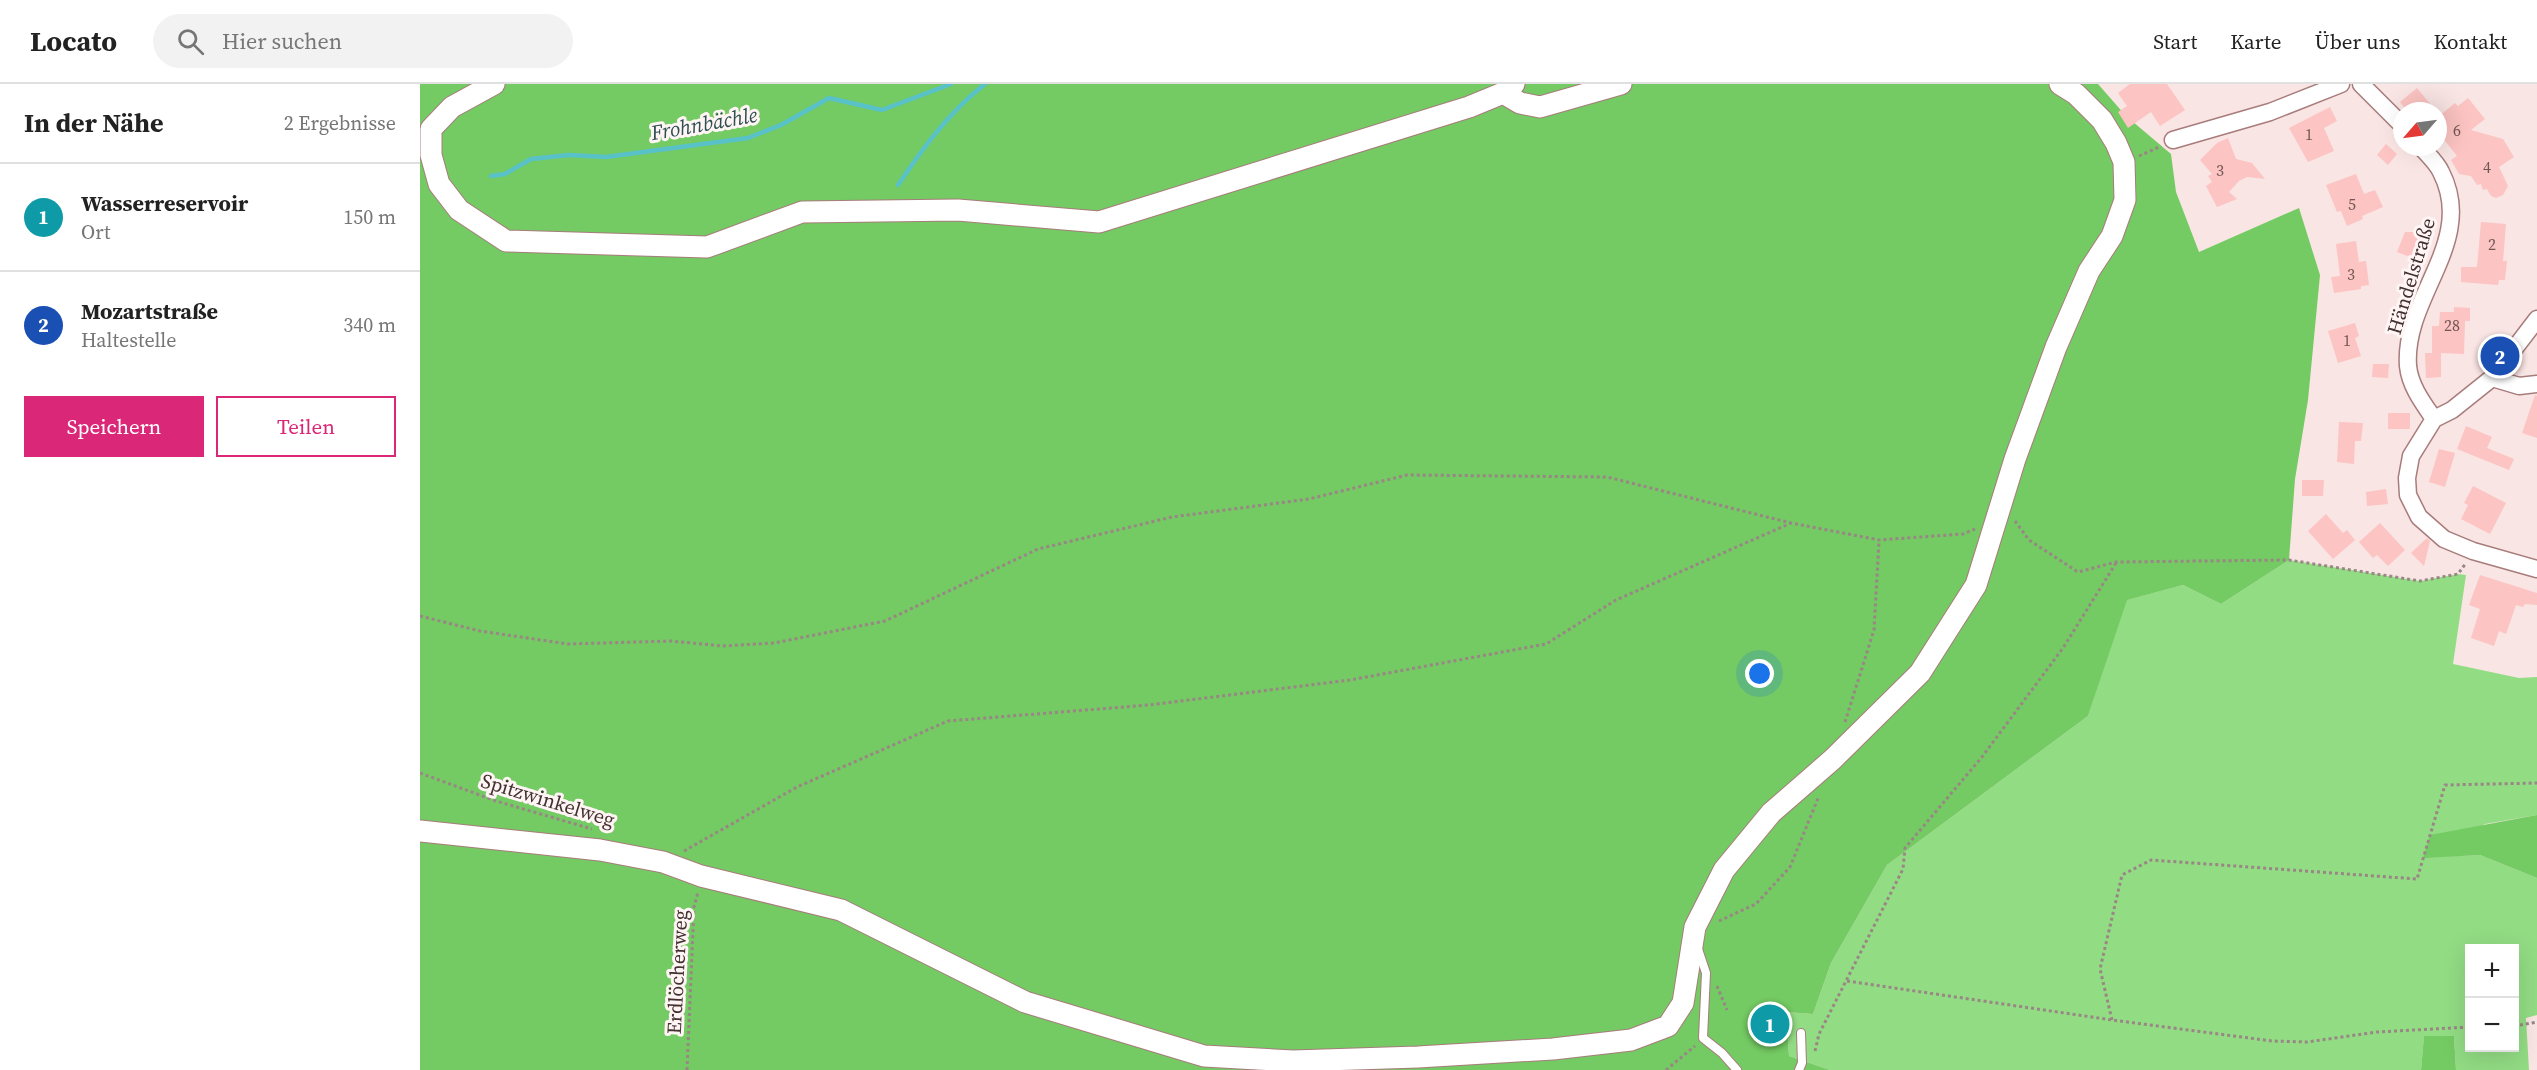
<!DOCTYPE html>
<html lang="de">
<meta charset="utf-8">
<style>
:root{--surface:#fff;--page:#f2f2f2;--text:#222;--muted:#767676;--line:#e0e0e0;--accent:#db2777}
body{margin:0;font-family:"Source Serif 4",serif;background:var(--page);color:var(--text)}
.controls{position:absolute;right:18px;bottom:18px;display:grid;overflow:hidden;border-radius:0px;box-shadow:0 6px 24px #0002}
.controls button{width:54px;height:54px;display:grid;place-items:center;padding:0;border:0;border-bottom:2px solid var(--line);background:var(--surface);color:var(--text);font:30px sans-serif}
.compass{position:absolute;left:1973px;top:18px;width:54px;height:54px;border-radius:50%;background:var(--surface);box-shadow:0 6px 24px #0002;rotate:242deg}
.you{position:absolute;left:1340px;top:590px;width:21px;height:21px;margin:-15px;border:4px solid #fff;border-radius:50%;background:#1a73e8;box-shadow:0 0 0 9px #1a73e833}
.badge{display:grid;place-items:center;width:39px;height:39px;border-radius:50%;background:var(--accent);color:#fff;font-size:20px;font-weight:700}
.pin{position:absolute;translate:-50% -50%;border:3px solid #fff;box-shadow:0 2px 6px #0006}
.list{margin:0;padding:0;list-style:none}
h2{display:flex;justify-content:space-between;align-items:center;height:78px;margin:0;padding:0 24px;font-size:26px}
h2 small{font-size:20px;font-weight:400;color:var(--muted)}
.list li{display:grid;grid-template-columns:39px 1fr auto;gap:18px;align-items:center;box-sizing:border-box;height:108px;padding:0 24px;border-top:2px solid var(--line)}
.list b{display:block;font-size:22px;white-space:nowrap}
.list p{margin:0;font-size:20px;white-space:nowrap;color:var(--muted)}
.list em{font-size:20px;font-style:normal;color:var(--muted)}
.actions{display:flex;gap:12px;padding:18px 24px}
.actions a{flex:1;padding:14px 0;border:2px solid var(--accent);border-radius:0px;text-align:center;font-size:21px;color:var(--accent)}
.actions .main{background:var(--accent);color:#fff}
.icon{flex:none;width:33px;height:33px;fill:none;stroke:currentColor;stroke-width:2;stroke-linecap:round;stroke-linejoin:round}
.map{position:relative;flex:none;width:2117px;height:986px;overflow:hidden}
header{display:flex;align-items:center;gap:36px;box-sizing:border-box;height:84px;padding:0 30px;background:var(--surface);border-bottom:2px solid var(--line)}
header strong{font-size:28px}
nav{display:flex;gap:33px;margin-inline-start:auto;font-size:21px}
.search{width:420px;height:54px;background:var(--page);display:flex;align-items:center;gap:15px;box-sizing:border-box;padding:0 21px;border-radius:33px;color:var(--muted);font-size:22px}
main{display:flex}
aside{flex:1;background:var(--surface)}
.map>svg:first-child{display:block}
.green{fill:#92dc84;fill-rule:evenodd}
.forest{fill:#74ca63}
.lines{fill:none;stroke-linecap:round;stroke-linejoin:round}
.stream{stroke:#58c2c8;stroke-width:4.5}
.building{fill:#fcc4c2}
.service-casing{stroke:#a77c7b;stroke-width:10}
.minor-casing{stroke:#a77c7b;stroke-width:19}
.tertiary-casing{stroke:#a77c7b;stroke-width:23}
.path{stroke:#998685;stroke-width:3;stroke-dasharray:3 3;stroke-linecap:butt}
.service{stroke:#fff;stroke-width:8}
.minor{stroke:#fff;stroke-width:16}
.tertiary{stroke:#fff;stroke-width:21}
.labels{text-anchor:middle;stroke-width:6;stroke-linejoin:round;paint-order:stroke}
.number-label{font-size:16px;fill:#715654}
.street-label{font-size:20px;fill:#433130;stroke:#fff5f5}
.water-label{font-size:21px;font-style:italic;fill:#2f5051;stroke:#fff5f5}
</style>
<header>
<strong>Locato</strong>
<div class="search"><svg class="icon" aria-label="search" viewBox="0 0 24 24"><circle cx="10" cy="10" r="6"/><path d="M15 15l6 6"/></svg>Hier suchen</div>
<nav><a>Start</a><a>Karte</a><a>Über uns</a><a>Kontakt</a></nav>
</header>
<main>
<aside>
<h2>In der Nähe<small>2 Ergebnisse</small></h2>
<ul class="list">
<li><span class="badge" style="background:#0f9aa8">1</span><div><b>Wasserreservoir</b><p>Ort</p></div><em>150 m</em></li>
<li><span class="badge" style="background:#1a4fb4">2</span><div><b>Mozartstraße</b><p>Haltestelle</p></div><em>340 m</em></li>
</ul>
<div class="actions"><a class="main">Speichern</a><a>Teilen</a></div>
</aside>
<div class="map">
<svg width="2117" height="986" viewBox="0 0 2117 986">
<rect width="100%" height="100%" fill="#f9e5e4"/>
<path class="green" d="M1869,476l131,21 38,-7 8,1 -13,89 66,14 18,-1v138l-52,9 -61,33 56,-2 57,23v137l-11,3 3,52h-73l-2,-34 -30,1 -3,33h-591l-41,-14 -3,-44 27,2 18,-51 56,-98 201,-149 38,-116 57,-15 38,19zM2050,864h44v100h-44z"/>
<path class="forest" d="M0,0h1678l28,32 45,38 5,38 23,60 100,-44 21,67 -12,125 -13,79 -6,81 -68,44 -38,-19 -56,15 -39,116 -201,149 -56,98 -18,51 -27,-2 3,44 41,14h-1410z
M2117,731v63l-57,-23 -57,3 7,-23z
M2004,952h30l2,34h-35z"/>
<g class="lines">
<path class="stream" d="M71,92l14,-2 26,-15 38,-4 37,2 142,-19 33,-13 48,-27 53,12 69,-26
M478,101c25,-37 51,-73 87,-101"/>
</g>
<path class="building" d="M1710,0h37l18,26 -25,16 -9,-14 -23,16 -10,-16 9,-6 -9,-13z
M1997,4l9,11 10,12h-29l-7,-9z
M2048,14l17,21 -14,11 32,9 11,18 -15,10 9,19 -5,9 -7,3 -5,-2 -4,-7 -4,1 -2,-6 -4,1 -6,-9 -12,-2 -8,-14 6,-4 -15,-19 2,-2 -6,-7v-11l17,-14 3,3z
M1910,23l7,14 -13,7 10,23 -26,11 -19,-34z
M1808,54l8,21 16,4 13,16 -18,-2 -8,4 -10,11 8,7 -20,8 -11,-21 6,-4 -4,-6 4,-2 -12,-14 17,-17z
M1966,60l11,10 -9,11 -11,-10z
M1936,90l8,20 11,-4 8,17 -21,9 1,3 -16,7 -6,-15 -4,1 -11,-27z
M2061,138l25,2 -3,37h4l-2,19h-6l-1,5 -37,-3v-15h16z
M1985,148h18l-10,26 -16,-6z
M1936,157l3,21 7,-1 3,24 -8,1v3l-27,4 -3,-16 9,-1 -4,-32z
M2034,223l16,1v13h-5l-1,33 -23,-1v24l-15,1 -1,-25h15h-8v-27h7l1,-14h14z
M1935,239l4,13 -4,2 6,18 -23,7 -10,-32z
M1953,280h16l-1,14 -16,-1z
M2115,311l2,1v42l-15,-5z
M1968,329h22v16h-22z
M1919,338l24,1 -2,18h-6l-1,23 -17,-2z
M2046,342l26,11 -5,11 27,11 -5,11 -52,-21z
M2019,365l16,4 -10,34 -16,-5z
M1882,396h22l-1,16h-21z
M2053,402l33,17 -16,31 -29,-15 7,-14 -4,-2z
M1966,405l2,15 -21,2 -1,-14z
M1906,430l17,19 4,-3 8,10 -22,19 -25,-28z
M1960,439l25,27 -17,16 -11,-11 -4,3 -14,-16z
M2007,454l3,3 -6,25 -13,-13z
M2060,491l57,18v12l-12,-1 -2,3 -7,-2 -10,29 -7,-3 -5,15 -23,-8 9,-29 -11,-4z
M1345,929l15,4 -5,18 -14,-3z"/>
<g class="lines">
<defs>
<path id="service" d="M1277,862l9,27 -3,65 19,15 15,17
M1379,986l3,-7 -1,-30"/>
<path id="minor" d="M1941,0l41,41
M1753,56l97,-28 71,-28
M2001,63c7,8 16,16 20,25 36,70 -38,124 -33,194 2,20 15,37 26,53
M2117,235l-45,59 -40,32 -18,9 -23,37 -4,22 1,17 11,22 25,22 29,12 64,18
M2072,294l27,8 18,-2"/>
<path id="tertiary" d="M74,0l-42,23 -21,22v26l8,29 20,26 47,31 201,6 95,-35 156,-2 141,12 370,-115 34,-14 11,-9
M1083,9l17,10 20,4 81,-23
M0,747l180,19 63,12 38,14 140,34 184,92 179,54 89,5 125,-4 135,-8 78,-9 37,-14 15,-23 12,-76 29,-57 47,-57 62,-54 87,-86 56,-88 39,-126 41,-112 33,-76 23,-35 13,-36 -1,-38 -8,-19 -14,-23 -26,-26 -16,-10"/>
</defs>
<use href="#service" class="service-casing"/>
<use href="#minor" class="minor-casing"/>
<use href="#tertiary" class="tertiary-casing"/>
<path class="path" d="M1719,72l22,-10
M1595,437l14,19 49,32 38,-10 173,-2 131,21 38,-7 8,-11
M0,532l60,15 88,13 103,-3 52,5 51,-3 111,-22 153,-72 134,-32 137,-18 98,-24 200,2 184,46 88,17 84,-6 12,-5
M1425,638l29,-92 5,-89
M0,689l76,28 96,28
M264,767l113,-64 151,-66 201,-16 201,-25 196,-36 70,-44 175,-77
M1299,837l37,-17 34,-37 29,-71
M1427,897l265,39 160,21 35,1 70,-10 93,-5
M1297,902l10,24
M1692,936l-12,-51 22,-94 29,-15 266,19 28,-94 92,-2
M2094,942l23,-4
M1395,967l4,-17 84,-165 2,-21 77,-91 81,-109 53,-85
M267,986l7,-163 4,-15
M1246,986l29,-24"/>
<use href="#service" class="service"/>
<use href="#minor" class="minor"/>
<use href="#tertiary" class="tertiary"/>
</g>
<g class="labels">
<g class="number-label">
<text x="2037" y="52">6</text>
<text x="1889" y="56">1</text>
<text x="2067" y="89">4</text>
<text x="1800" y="92">3</text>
<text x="1932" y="126">5</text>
<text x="2072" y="166">2</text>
<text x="1931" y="196">3</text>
<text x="2032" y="247">28</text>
<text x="1927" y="262">1</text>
</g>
<g class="street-label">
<text transform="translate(1991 192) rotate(-73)" y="7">Händelstraße</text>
<text transform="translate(128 716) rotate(17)" y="7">Spitzwinkelweg</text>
<text transform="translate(257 888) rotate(-87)" y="7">Erdlöcherweg</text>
</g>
<g class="water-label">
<text transform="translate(284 40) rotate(-10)" y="7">Frohnbächle</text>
</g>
</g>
</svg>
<div class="controls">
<button>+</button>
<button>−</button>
</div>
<svg class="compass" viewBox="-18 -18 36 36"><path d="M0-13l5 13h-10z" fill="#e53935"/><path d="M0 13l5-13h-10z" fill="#767676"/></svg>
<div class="you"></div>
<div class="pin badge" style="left:1350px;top:940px;background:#0f9aa8">1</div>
<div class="pin badge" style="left:2080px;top:272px;background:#1a4fb4">2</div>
</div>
</main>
